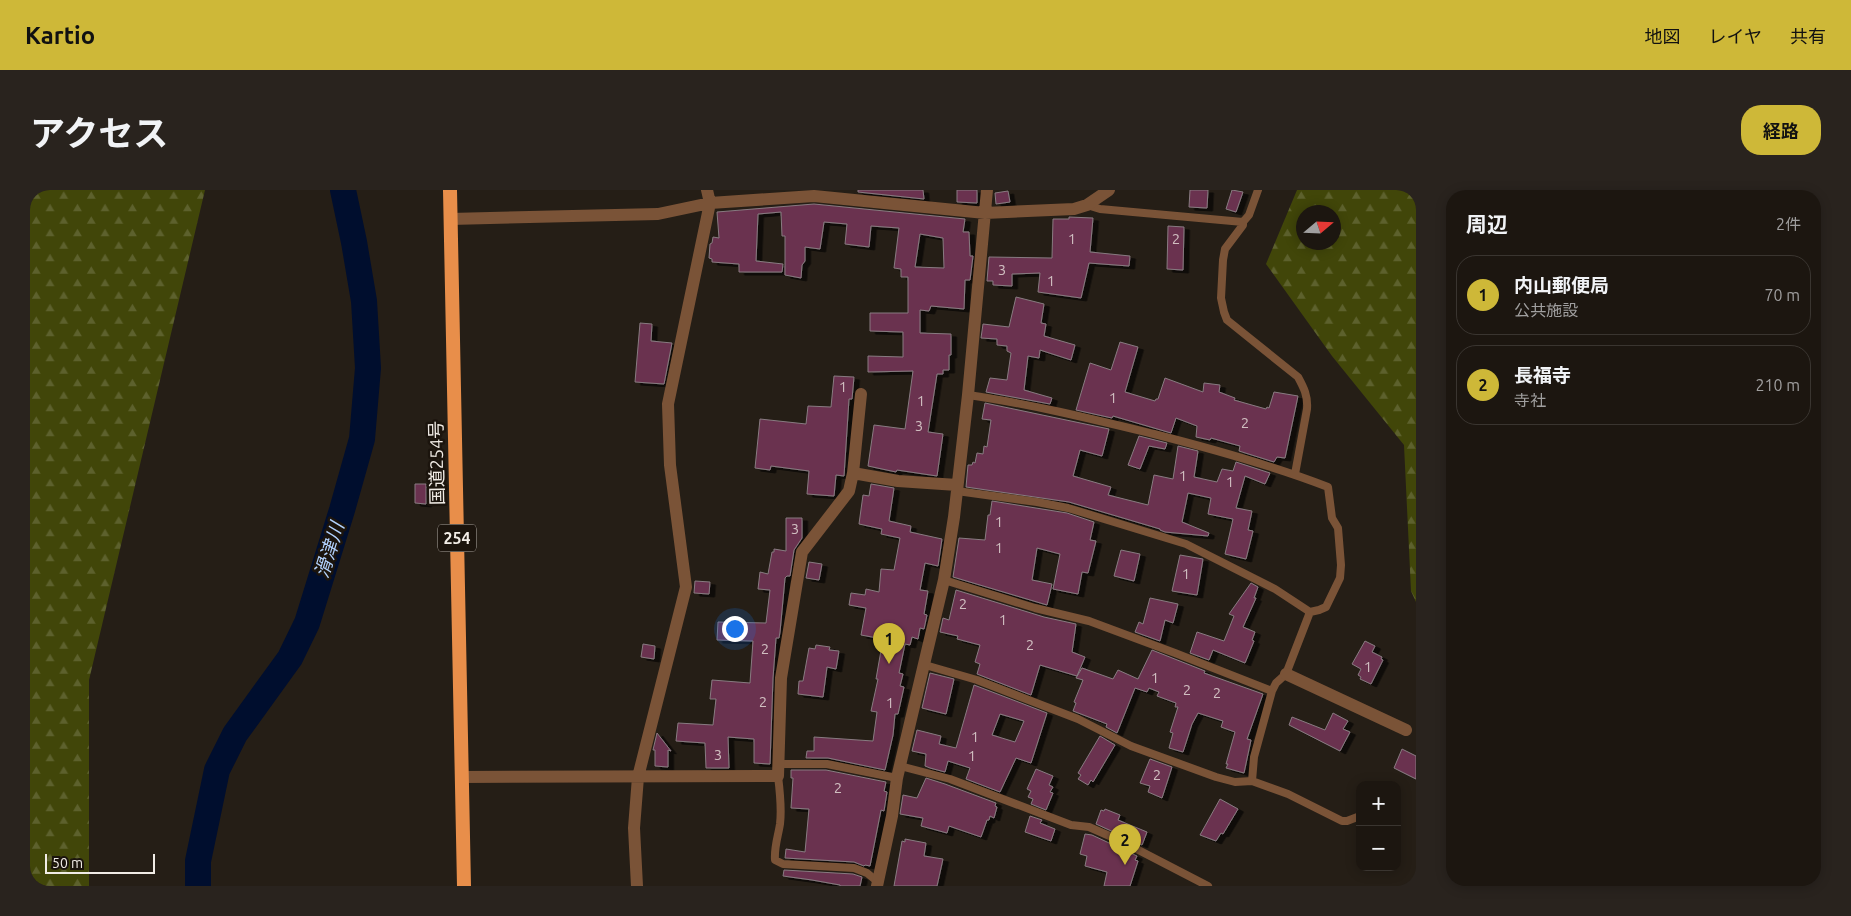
<!DOCTYPE html>
<html lang="ja">
<meta charset="utf-8">
<style>
:root{--surface:#1c1610;--page:#29231e;--text:#f1f3f6;--muted:#a09f9f;--line:#3a3530;--accent:#ceb838}
body{margin:0;font-family:Ubuntu,"Noto Sans JP",sans-serif;background:var(--page);color:var(--text)}
.controls{position:absolute;right:15px;bottom:15px;display:grid;overflow:hidden;border-radius:10px;box-shadow:0 2px 12px #0003}
.controls button{width:45px;height:45px;display:grid;place-items:center;padding:0;border:0;border-bottom:1px solid var(--line);background:var(--surface);color:var(--text);font:25px sans-serif}
.compass{position:absolute;left:1266px;top:15px;width:45px;height:45px;border-radius:50%;background:var(--surface);box-shadow:0 2px 12px #0003;rotate:71deg}
.scale{position:absolute;left:15px;bottom:12px;width:110px;box-sizing:border-box;padding-left:5px;border:2px solid #f1ece6;border-top:0;font-size:14px;line-height:18px;white-space:nowrap;color:#f1ece6;-webkit-text-stroke:4px #1b140d;paint-order:stroke}
.you{position:absolute;left:704px;top:438px;width:18px;height:18px;margin:-12px;border:4px solid #fff;border-radius:50%;background:#1a73e8;box-shadow:0 0 0 8px #1a73e833}
.badge{display:grid;place-items:center;width:32px;height:32px;border-radius:50%;background:var(--accent);color:#111;font-size:16px;font-weight:700}
.pin{position:absolute;translate:-50% -41px;filter:drop-shadow(0 1px 2px #0008)}
.pin::after{content:'';position:absolute;top:26px;width:18px;height:15px;background:inherit;clip-path:polygon(0 0,100% 0,50% 100%)}
.list{margin:0;padding:0;list-style:none}
h2{display:flex;justify-content:space-between;align-items:center;height:65px;margin:0;padding:0 20px;font-size:21px}
h2 small{font-size:16px;font-weight:400;color:var(--muted)}
.list li{display:grid;grid-template-columns:32px 1fr auto;gap:15px;align-items:center;box-sizing:border-box;height:80px;margin:0 10px 10px;padding:0 10px;border:1px solid var(--line);border-radius:20px}
.list b{display:block;font-size:19px;white-space:nowrap}
.list p{margin:0;font-size:16px;white-space:nowrap;color:var(--muted)}
.list em{font-size:16px;font-style:normal;color:var(--muted)}
.map{position:relative;flex:none;width:1386px;height:696px;overflow:hidden;border-radius:20px}
header{display:flex;align-items:center;gap:30px;box-sizing:border-box;height:70px;padding:0 25px;background:var(--accent);color:#111}
header strong{font-size:24px}
nav{display:flex;gap:28px;margin-inline-start:auto;font-size:18px}
.intro{display:flex;align-items:center;justify-content:space-between;box-sizing:border-box;height:120px;padding:0 30px}
h1{margin:0;font-size:35px}
.button{padding:12px 22px;border-radius:20px;background:var(--accent);color:#111;font-size:18px;font-weight:700}
main{display:flex;gap:30px;padding:0 30px}
aside{flex:1;background:var(--surface);border-radius:20px;box-shadow:0 2px 12px #0003}
.map>svg:first-child{display:block}
.forest{fill:url(#forest-firs);fill-rule:evenodd}
.lines{fill:none;stroke-linecap:round;stroke-linejoin:round}
.river{stroke:#000e2e;stroke-width:26}
.building{fill:#6b334f;stroke:#887b81;fill-rule:evenodd;filter:url(#shadow)}
.service{stroke:#7a5337;stroke-width:8}
.minor{stroke:#7a5337;stroke-width:12}
.trunk{stroke:#e88e4a;stroke-width:14}
.labels{text-anchor:middle;stroke-width:5;stroke-linejoin:round;paint-order:stroke}
.number-label{font-size:15px;fill:#d0bec0}
.shield{fill:#1b140d;stroke:#b1aba5;stroke-width:1}
.shield-label{font-size:16px;font-weight:bold;fill:#f1ece6}
.street-label{font-size:18px;fill:#f1ece6;stroke:#1b140d}
.water-label{font-size:19px;font-style:italic;fill:#b2d2fe;stroke:#1b140d}
</style>
<header>
<strong>Kartio</strong>
<nav><a>地図</a><a>レイヤ</a><a>共有</a></nav>
</header>
<div class="intro"><h1>アクセス</h1><a class="button">経路</a></div>
<main>
<div class="map">
<svg width="1386" height="696" viewBox="0 0 1386 696">
<defs>
<pattern id="forest-firs" width="22" height="20" patternUnits="userSpaceOnUse" patternTransform="scale(1.25)"><rect width="22" height="20" fill="#414609"/><path d="M5 1l3.5 6h-7zM16 11l3.5 6h-7z" fill="#5d612d"/></pattern>
<filter id="shadow"><feDropShadow dx="5.5" dy="3" stdDeviation="0" flood-color="#0009"/></filter>
</defs>
<rect width="100%" height="100%" fill="#251e16"/>
<path class="forest" d="M0,0h175l-116,490v206h-59z
M1267,0h119v412l-5,-11 -7,-146 -72,-89 -66,-92zM1274,22h30v30h-30z"/>
<g class="lines">
<path class="river" d="M168,696v-25l19,-91 18,-36 55,-76 17,-35 35,-113 20,-71 6,-71 -4,-67 -10,-59 -11,-52"/>
</g>
<path class="building" d="M828,0h65l1,9 -66,-7z
M927,0h20v13l-20,-1z
M1160,0h18l-1,18 -18,-1z
M1202,0l11,2 -7,20 -10,-3z
M978,1l2,11 -14,2 -1,-11z
M784,14l151,15 -2,13h6l1,24h3l-3,24h-5l-1,29 -33,-3 -2,5 -9,-1v23l31,1v21h-2v15h-6v4h-6l-9,58 15,2 -6,42 -40,-6 -1,2 -28,-6 6,-41 31,4 8,-58 -45,1v-16l35,1v-25l-33,-1v-18h38v-36h-7v-8l-7,-1 5,-40 -28,-2 -2,21 -24,-3 2,-20 -23,-2 -4,27 -15,-2v14l-3,4 -1,13 -16,-3v-39h-3l-1,-24 -23,2 -2,47 27,3 -1,8h-43v-8l-27,-2v-3l-3,-1 1,-14 2,-1 1,-6 6,1 -2,-26zM890,44l23,4 1,30 -29,-1z
M1039,27l24,1 -3,34 40,4 -1,10 -40,-3 -8,35 -43,-6 2,-19 -28,1v12l-19,-1v-4h-6l2,-24 63,1 1,-39h16z
M1138,36l16,1 -1,43 -16,-1z
M986,107l28,7 -3,19 5,1 -2,12 31,9 -4,15 -31,-10 -1,8 -11,-2 -4,34 28,8 -2,6 -64,-12 4,-14 17,2 4,-27 -4,-2v-5l-10,-1v-6l-16,-1 2,-14 26,3z
M610,133l12,1 -1,17 21,2 -8,41 -29,-2z
M1090,152l18,5 -13,45 30,9 1,-2h2l7,-21 38,14 1,-9 16,2 -1,7 16,6 -1,2 32,9 1,-2 2,1 5,-16 24,4 -13,62 -8,-1 -3,5 -35,-11 1,-5 -29,-8 -1,2 -14,-3 1,-11 -21,-8 -5,15 -58,-17 -1,2 -36,-8 14,-47 21,7z
M804,186l20,1 -2,22h-3l-5,77 -8,-1 -2,21 -27,-2 2,-23 -38,-5 -1,4 -15,-2 5,-49 46,5 2,-18 23,1z
M955,213l124,26 -7,27 -22,-6 -7,26 38,11 -3,8 40,10 6,-30 19,4 5,-33 20,5 -4,26 23,5 5,-13 11,2 3,-9 34,11 -5,11 -20,-8 -9,32 16,3 -4,19 5,1 -7,28 -21,-5 8,-35 -25,-5 3,-16 -23,-5 -6,29 27,11 -1,3 -43,-4 -5,-2v-1l-91,-27 -103,-15 2,-22h4l1,-3 2,1 2,-10 6,1 1,-8 3,1 4,-27 -9,-1z
M1109,246l28,7 -2,6 -16,-3 -9,23 -12,-4z
M385,294h11v20l-11,-1z
M841,294l23,4 -5,33 22,5 -1,6 32,7 -4,27 -13,-3 -5,27 8,1 -4,23 3,1 -3,14 -4,-1 -2,11 -6,-2 -2,8 -5,-1 -6,29 4,1 -3,12 4,1 -6,27h-3l-2,21 -8,35 -57,-12h-22l1,-7h7v-14l59,4 4,-29 -6,-1 7,-32h-2l7,-40 -22,-4 5,-27 -17,-3 2,-12 14,2 1,-6 13,3 2,-23 13,1 6,-32 -19,-4 1,-5 -23,-5 4,-29 6,1z
M962,311l75,12 27,9 -4,18 6,1 -8,32 -6,-1 -4,22 -25,-5 7,-35 -23,-6 -5,32 20,4 -5,21 -94,-28 6,-39 26,2 3,-25h2z
M756,328h16v20l-8,12 -4,26h-3l-2,2 -5,54 -1,6h-3l-3,40 -3,86 -16,-1v-24l-26,-2 1,31h-23l-1,-25 -29,-2 2,-18 35,2 3,-26h-6l2,-19 38,3 3,-42 -36,-1 1,-18 48,1 4,-33 -12,-1 2,-17 8,2 4,-22h2v-3l12,2z
M1091,360l19,4 -6,27 -20,-5z
M1150,365l23,4 -6,36 -25,-4z
M779,372l13,2 -3,16 -13,-2z
M665,391l15,1 -1,12 -15,-1z
M1221,393l7,4 -4,11h2l-13,29 12,5 -3,8 2,1 -9,22 -32,-13 -4,10 -19,-7 7,-21 27,9 10,-25 -5,-2z
M926,400l88,27 32,7 -4,28 13,5 -8,19 -37,-11 -9,30 -54,-21 3,-10 -5,-2 5,-17 -23,-6 1,-3 -18,-4 3,-14 6,2z
M1120,408l28,6 -5,19 -8,-3 -5,21 -25,-9 4,-10 4,2z
M1335,451l10,5 -3,6 10,5 -1,2 2,1 -12,24 -11,-5 1,-2 -3,-2 3,-6 -9,-5z
M613,454l12,2 -1,13 -13,-2z
M786,455l14,2 -1,3 10,1 -3,18 -9,-2 -4,30 -25,-3 1,-13h4l6,-33 6,1z
M1122,460l53,21 -1,2 59,21 -16,45 4,1 -7,33 -18,-5 2,-4h-2l9,-32 -14,-5 2,-6 -25,-8 -6,11 -9,28 -14,-4 4,-15 -3,-1 8,-25h-3l1,-4 -19,-7 2,-4 -10,-4 -2,4 -12,-4 -18,45 -11,-6 1,-3 -34,-13 3,-8 -2,-1 9,-22 -7,-2 6,-10 31,11 5,-9 20,9z
M900,483l24,6 -8,35 -24,-6z
M944,495l73,28 -16,50 -15,-5 -16,34 -34,-13 4,-11 -22,-7 -3,11 -15,-4 -5,-2 1,-12 -14,-3 5,-21 24,6 -2,8 17,4zM970,524l24,7 -9,21 -23,-7z
M1303,523l15,8 -5,8 7,3 -10,19 -51,-26 3,-8 33,13z
M627,543l14,18 -3,-1v17l-13,-1v-16h-2z
M1070,546l15,9 -22,37 -2,-2 -3,5 -10,-6 3,-4 -3,-2z
M1372,559l14,7v23l-22,-11z
M1120,569l22,8 -10,31 -14,-6 2,-6 -10,-3z
M1006,579l17,7 -4,9 4,2 -3,5 3,1 -7,17 -15,-6 2,-5 -5,-2 3,-6 -4,-2z
M761,580h35l60,12 -2,9 3,1 -3,19 -3,-1 -11,56 -5,-1 -1,1 -10,-4 -69,-4 1,-9 19,3 4,-43 -18,-1 2,-30h-2z
M896,588l19,6 51,19 -1,3 2,1 -3,11 -4,-2 -1,4h-2l-6,17 -32,-11 -2,7 -26,-7 2,-8 -23,-4 3,-19 14,3z
M1190,609l18,10 -15,25 -2,-1 -5,8 -16,-6z
M1075,619l15,6 -2,5 29,12 -5,13 -46,-21 5,-14 3,1z
M1000,626l12,4 -2,3 15,6 -4,12 -26,-9z
M1055,644l7,1 45,21 -2,4 3,1 -8,25h-26l3,-14 -22,-6 2,-10 -7,-2z
M875,649l21,4 -2,13 19,3 -6,27h-43l8,-45 3,1z
M754,680l69,4 9,3 -2,9h-20v-1l-28,-5 -29,-4z"/>
<g class="lines">
<path class="service" d="M1057,15l13,4 143,13v3l-18,24 -2,11 -2,38 3,14 3,8 71,57c6,11 10,19 9,32l-12,65
M1213,32l6,-7 9,-25
M938,205c63,9 124,24 186,39 59,15 117,31 174,53l4,31 6,10 3,37 -1,13 -14,29 -7,3 -9,2
M927,301l80,11 31,6 118,36 89,45 35,23 -24,62 -10,9 -4,8 -18,66 -2,24
M914,390l91,28 54,13 86,32 97,38
M895,475l52,15 49,19 52,20 53,27 85,31 19,5 17,-1 36,13 54,27h5l13,-5
M748,574h49l70,14
M870,576l50,13 121,46 18,2 32,14 87,45
M748,586c2,16 4,32 2,48 -2,13 -6,23 -5,36l8,4 71,4 13,5 11,9"/>
<path class="minor" d="M420,29l208,-5 52,-11 104,-7 171,17 89,-4 13,-4 22,-15
M823,283l8,-79
M1256,484l120,56
M432,587l316,-1 3,-98 21,-126 47,-61 4,-18 45,8 59,4
M607,696l-3,-58 4,-51 48,-190 -16,-122 -2,-61 42,-201 -3,-13
M847,696l15,-70 5,-38 47,-198 10,-63 14,-122 19,-205"/>
<path class="trunk" d="M420,0l14,696"/>
</g>
<g class="labels">
<g class="number-label">
<text x="1042" y="54">1</text>
<text x="1146" y="54">2</text>
<text x="972" y="85">3</text>
<text x="1021" y="96">1</text>
<text x="813" y="202">1</text>
<text x="1083" y="213">1</text>
<text x="891" y="216">1</text>
<text x="1215" y="238">2</text>
<text x="889" y="241">3</text>
<text x="1153" y="291">1</text>
<text x="1200" y="297">1</text>
<text x="969" y="337">1</text>
<text x="765" y="344">3</text>
<text x="969" y="363">1</text>
<text x="1156" y="389">1</text>
<text x="933" y="419">2</text>
<text x="973" y="435">1</text>
<text x="1000" y="460">2</text>
<text x="735" y="464">2</text>
<text x="1338" y="482">1</text>
<text x="1125" y="493">1</text>
<text x="1157" y="505">2</text>
<text x="1187" y="508">2</text>
<text x="733" y="517">2</text>
<text x="860" y="518">1</text>
<text x="945" y="552">1</text>
<text x="688" y="570">3</text>
<text x="942" y="571">1</text>
<text x="1127" y="590">2</text>
<text x="808" y="603">2</text>
</g>
<rect class="shield" x="408" y="334.5" width="38" height="27" rx="4"/>
<g class="shield-label">
<text x="427" y="354">254</text>
</g>
<g class="street-label">
<text transform="translate(407 273) rotate(-91)" y="6">国道254号</text>
</g>
<g class="water-label">
<text transform="translate(299 360) rotate(-73)" y="7">滑津川</text>
</g>
</g>
</svg>
<div class="controls">
<button>+</button>
<button>−</button>
</div>
<svg class="compass" viewBox="-18 -18 36 36"><path d="M0-13l5 13h-10z" fill="#e53935"/><path d="M0 13l5-13h-10z" fill="#a09f9f"/></svg>
<div class="scale">50 m</div>
<div class="you"></div>
<div class="pin badge" style="left:859px;top:474px">1</div>
<div class="pin badge" style="left:1095px;top:675px">2</div>
</div>
<aside>
<h2>周辺<small>2件</small></h2>
<ul class="list">
<li><span class="badge">1</span><div><b>内山郵便局</b><p>公共施設</p></div><em>70 m</em></li>
<li><span class="badge">2</span><div><b>長福寺</b><p>寺社</p></div><em>210 m</em></li>
</ul>
</aside>
</main>
